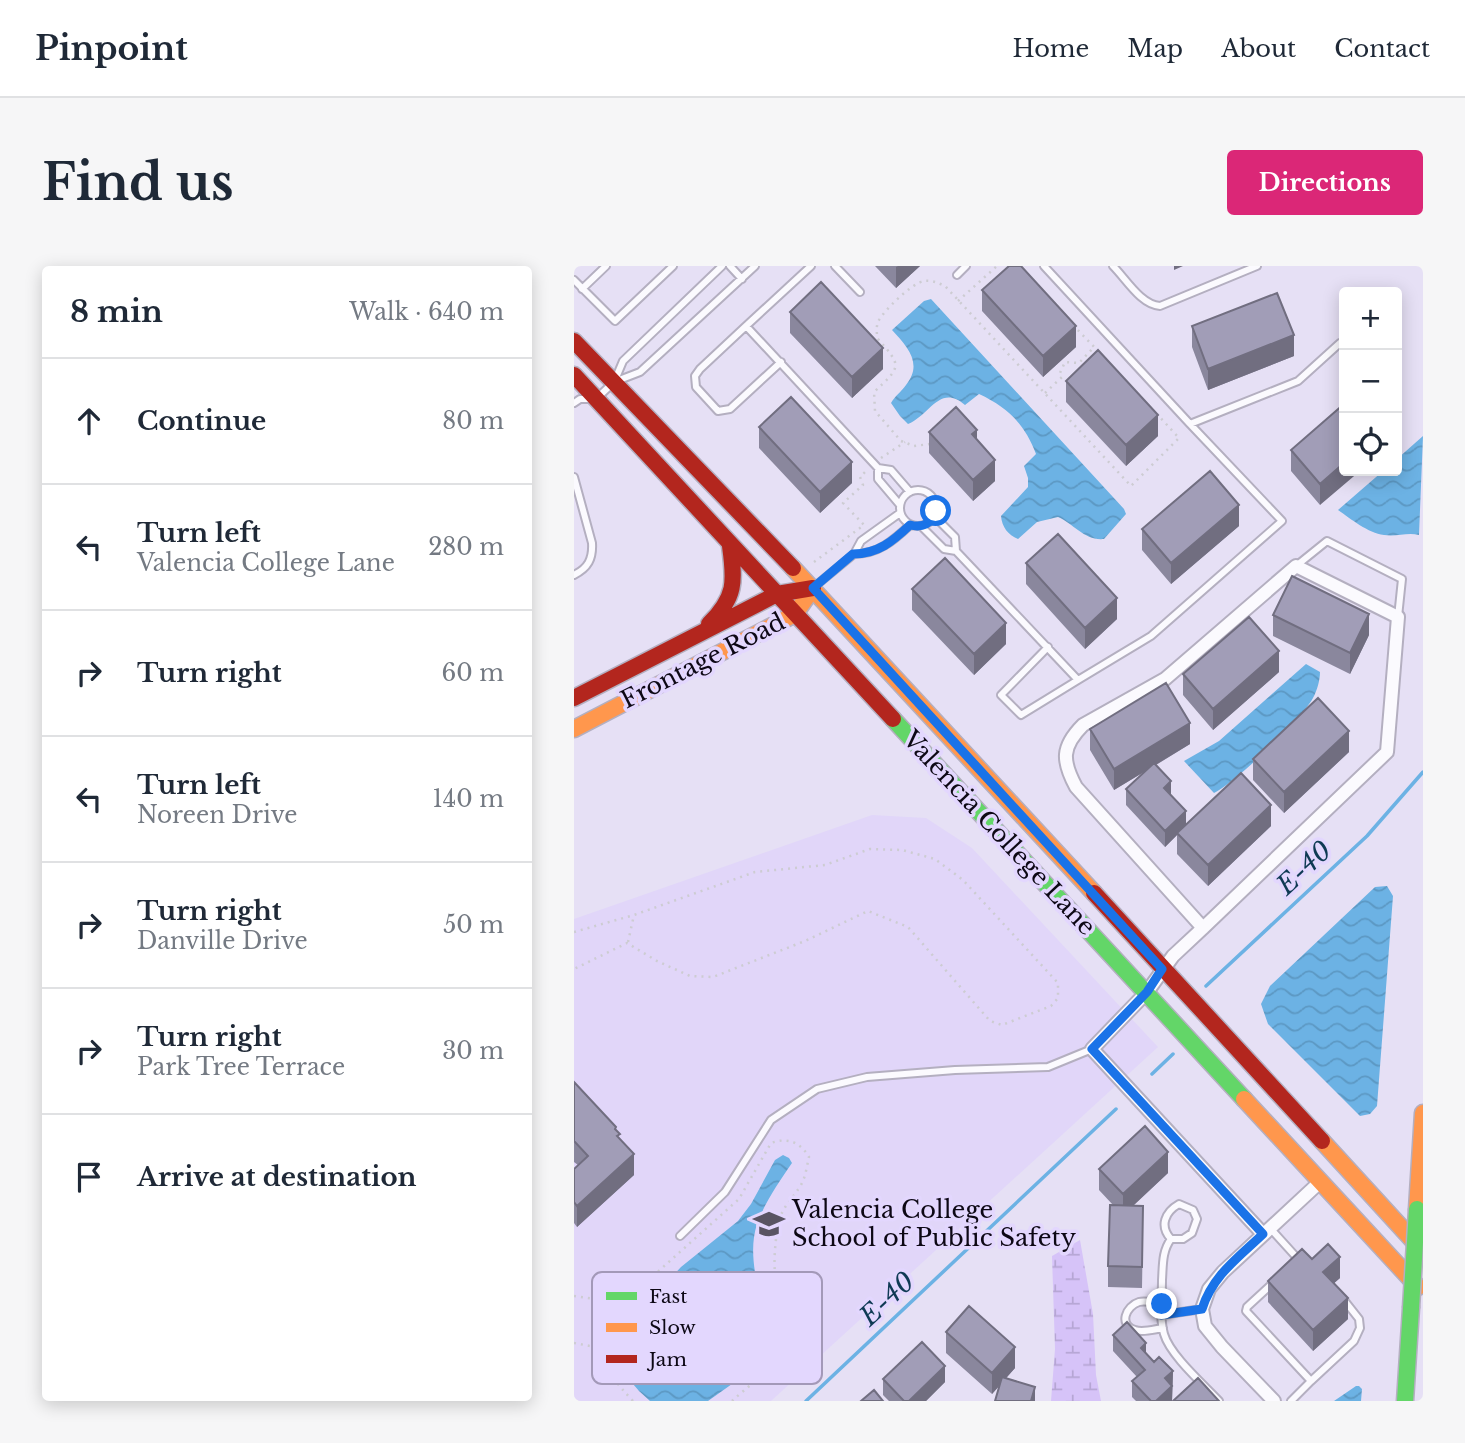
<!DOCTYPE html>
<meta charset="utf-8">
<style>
:root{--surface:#fff;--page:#f6f6f7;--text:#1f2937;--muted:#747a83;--line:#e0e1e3;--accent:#db2777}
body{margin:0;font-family:"Libre Baskerville",serif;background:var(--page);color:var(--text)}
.controls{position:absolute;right:21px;top:21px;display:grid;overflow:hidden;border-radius:7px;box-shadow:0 4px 18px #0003}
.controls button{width:63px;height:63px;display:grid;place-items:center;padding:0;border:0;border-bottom:2px solid var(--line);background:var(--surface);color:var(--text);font:35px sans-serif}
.stop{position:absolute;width:21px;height:21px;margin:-16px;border:5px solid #1a73e8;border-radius:50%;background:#fff}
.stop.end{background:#1a73e8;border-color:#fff;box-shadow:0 2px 7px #0008}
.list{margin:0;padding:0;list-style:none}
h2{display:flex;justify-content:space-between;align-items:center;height:91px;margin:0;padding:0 28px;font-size:30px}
h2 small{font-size:23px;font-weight:400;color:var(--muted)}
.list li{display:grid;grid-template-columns:46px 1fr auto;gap:21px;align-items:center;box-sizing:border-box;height:126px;padding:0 28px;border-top:2px solid var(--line)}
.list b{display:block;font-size:26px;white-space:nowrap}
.list p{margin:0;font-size:23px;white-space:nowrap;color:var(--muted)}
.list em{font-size:23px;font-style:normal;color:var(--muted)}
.icon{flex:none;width:38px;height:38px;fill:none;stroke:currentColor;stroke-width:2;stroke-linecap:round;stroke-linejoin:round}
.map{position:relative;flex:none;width:849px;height:1135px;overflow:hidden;border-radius:7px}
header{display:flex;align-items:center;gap:42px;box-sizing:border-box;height:98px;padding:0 35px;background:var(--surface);border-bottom:2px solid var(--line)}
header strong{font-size:33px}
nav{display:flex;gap:38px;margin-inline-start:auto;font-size:24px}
.intro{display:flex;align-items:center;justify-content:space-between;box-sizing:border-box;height:168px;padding:0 42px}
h1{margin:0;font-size:49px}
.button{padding:18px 32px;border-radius:7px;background:var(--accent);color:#fff;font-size:24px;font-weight:700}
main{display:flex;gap:42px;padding:0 42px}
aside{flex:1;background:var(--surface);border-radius:7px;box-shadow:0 4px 18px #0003}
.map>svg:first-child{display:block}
.built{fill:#e1d6f9}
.wetland{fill:url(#wetland-marsh)}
.water{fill:url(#water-waves)}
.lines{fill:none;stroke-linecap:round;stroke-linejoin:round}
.stream{stroke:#6cb2e4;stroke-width:3.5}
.lane-casing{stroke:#b4afc0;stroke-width:10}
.street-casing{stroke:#b4afc0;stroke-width:16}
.fast-casing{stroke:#b4afc0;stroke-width:19}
.slow-casing{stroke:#b4afc0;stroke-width:19}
.jam-casing{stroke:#b4afc0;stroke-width:19}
.path{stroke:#cdccd2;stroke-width:2.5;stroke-dasharray:2 5;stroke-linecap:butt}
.lane{stroke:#fbfafe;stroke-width:6}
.street{stroke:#fbfafe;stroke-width:12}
.fast{stroke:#63d668;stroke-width:16}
.slow{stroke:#ff974d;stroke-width:16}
.jam{stroke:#b3261e;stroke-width:16}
.fast-bridge-casing{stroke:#b4afc0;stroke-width:19;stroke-linecap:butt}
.fast-bridge{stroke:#63d668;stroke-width:16}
.wall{fill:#8a879d}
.shaded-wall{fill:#716e80}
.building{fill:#a19db7;stroke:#716e80;stroke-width:2}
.route{stroke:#1a73e8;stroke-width:9}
.labels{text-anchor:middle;stroke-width:7;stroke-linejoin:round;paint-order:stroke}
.street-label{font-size:24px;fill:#0d0815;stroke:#e3d7fe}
.poi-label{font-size:24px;fill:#0d0815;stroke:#e3d7fe;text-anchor:start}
.water-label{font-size:26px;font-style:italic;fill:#0f3a54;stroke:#e3d7fe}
.key{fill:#e3d7fe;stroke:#a399b8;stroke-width:2}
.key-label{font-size:19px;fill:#0d0815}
</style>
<header>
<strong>Pinpoint</strong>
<nav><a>Home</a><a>Map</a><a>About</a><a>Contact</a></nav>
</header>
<div class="intro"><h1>Find us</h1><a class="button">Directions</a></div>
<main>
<aside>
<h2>8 min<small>Walk · 640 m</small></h2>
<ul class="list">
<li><svg class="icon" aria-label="ahead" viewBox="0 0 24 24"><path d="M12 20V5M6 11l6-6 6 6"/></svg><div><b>Continue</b></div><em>80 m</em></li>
<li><svg class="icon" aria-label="left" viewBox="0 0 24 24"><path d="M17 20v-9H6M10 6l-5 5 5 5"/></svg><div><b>Turn left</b><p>Valencia College Lane</p></div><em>280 m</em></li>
<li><svg class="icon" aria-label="right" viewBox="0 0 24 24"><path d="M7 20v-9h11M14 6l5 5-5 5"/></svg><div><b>Turn right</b></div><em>60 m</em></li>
<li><svg class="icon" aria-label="left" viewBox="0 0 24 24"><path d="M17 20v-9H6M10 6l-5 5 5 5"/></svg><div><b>Turn left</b><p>Noreen Drive</p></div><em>140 m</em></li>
<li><svg class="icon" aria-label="right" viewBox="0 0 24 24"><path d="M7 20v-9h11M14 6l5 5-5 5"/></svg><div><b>Turn right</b><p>Danville Drive</p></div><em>50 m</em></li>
<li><svg class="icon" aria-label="right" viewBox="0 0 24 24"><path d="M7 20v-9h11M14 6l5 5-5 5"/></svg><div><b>Turn right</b><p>Park Tree Terrace</p></div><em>30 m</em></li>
<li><svg class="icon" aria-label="arrive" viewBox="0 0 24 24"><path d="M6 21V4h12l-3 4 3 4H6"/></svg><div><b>Arrive at destination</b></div></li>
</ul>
</aside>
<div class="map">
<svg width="849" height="1135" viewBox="0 0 849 1135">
<defs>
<pattern id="wetland-marsh" width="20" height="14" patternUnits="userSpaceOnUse" patternTransform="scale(1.75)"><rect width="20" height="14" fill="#d6c3f8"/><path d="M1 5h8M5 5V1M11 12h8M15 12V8" fill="none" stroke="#b6a6d4"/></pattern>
<pattern id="water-waves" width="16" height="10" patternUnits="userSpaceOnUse" patternTransform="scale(1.75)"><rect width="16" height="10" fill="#6cb2e4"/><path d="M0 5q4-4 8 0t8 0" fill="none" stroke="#5c98c3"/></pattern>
</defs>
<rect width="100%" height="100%" fill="#e6e0f5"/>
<path class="built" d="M298,549l54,3 46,30 186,199 -387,354h-197v-482z"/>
<path class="wetland" d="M506,974l13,74 3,61 5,26h-50l4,-52 -3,-93z"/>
<path class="water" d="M357,33l193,210 2,5 -22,25c-19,2 -30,-15 -46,-22l-21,5 -19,17c-10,-4 -16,-12 -17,-23l27,-29v-9l-4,-12 12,-12c-11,-30 -29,-47 -57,-60l-14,11c-25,-22 -35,10 -57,19l-8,-8 -9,-13c4,-7 10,-11 15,-18 17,-21 2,-38 -14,-55l32,-29z
M849,170l-4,99c-12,-3 -22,2 -35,0 -16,-2 -33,-16 -46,-25l45,-39h14v-12z
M732,398l14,8c0,8 -3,19 -7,26 -13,23 -76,83 -99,95l-30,-32 35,-20z
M813,620l6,10 -16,210 -7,8 -10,2 -92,-92 -7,-20 9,-18 105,-99z
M209,889l6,3 3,5c-13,19 -27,39 -35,61 -12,37 7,81 15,117l-40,43 -24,17h-58l-11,-10 -24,-28 1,-26 65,-70 57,-46 13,-17 24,-44z
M782,1120h3l3,3 -1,12h-27z"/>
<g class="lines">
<path class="stream" d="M632,720l161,-150 56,-64
M578,808l21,-20
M232,1135l310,-292"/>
<defs>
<path id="lane" d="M156,0l12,13
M237,0l-65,60 132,142 13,2 19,22
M261,0l25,26
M470,0l146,158
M539,0c13,13 28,39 47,40l97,-40
M383,9l9,-9
M0,14l41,41 58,-55
M8,23l24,-23
M172,60l-46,43 -5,7 1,11 22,24 12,-2 51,-47
M41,114l8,-19 99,-95
M0,137l6,-4h16l18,-17 26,-10 115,-106
M304,202v11l22,26
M0,211l18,66c1,16 -4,25 -18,32
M326 242a18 18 0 1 1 36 0a18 18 0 1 1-36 0Z
M347,260l23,23 12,2 -1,-14 -21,-21
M382,285l122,129 -57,35 -20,-20 47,-48
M280,288c24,0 39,-13 56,-29
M722,300l31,-25 75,38 -4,38
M240,321l40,-33 7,-13 39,-28
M504,414l73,-44 131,-115 -92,-97 108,-43 42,-38 4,5
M605,938l14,6 4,9 -5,14 -9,6h-12c-12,-13 -6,-27 8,-35z
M696,962l29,32
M106,970l45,-44 46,-72 46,-31 50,-12 88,-7 93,-3 44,-18
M597,973c-9,12 -8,26 -9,41 0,18 -3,37 2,54 6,21 39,50 55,67
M698,1018l-25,23 -1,4 65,70 -20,20
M588,1038c-8,-1 -16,-4 -23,-2 -13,4 -21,23 -4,28 8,3 20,-1 28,-2
M587,1049l41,-6
M737,1115l43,-40 6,-13 -1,-9 -15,-19"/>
<path id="street" d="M629,662l-127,-141c-14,-26 -15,-40 7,-62l82,-46 131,-113 102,51 -11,135 -184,176 -30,28 -26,36 -55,57 171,185
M700,1135l-52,-54 -17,-21 -3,-17 7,-20 14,-17 98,-91"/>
<path id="fast" d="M319,453l351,380
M831,1135l6,-93"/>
<path id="slow" d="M219,302l301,325
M0,463l221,-115 18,-26
M670,833l174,188
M748,875l97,106
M843,943l6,-96"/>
<path id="jam" d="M0,75l219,227
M0,109l319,344
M135,358c27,-27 26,-42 21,-78
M0,432l203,-104 36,-6
M520,627l228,248"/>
</defs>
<use href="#lane" class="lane-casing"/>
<use href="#street" class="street-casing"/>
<use href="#fast" class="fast-casing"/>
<use href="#slow" class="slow-casing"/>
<use href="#jam" class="jam-casing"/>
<path class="path" d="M384,35l39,-35
M499,59l27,28
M471,127l17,-16 -2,-4 5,-11 14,1 15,-16
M356,178l-16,2 -13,-5 -26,-30 -1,-19c28,-26 28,-26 3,-54 0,-6 -1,-11 1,-16 5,-11 34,-39 46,-41 8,-1 14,2 21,5l186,200 48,-48 -22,-24
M307,192l24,-16
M240,296l50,-37 -21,-22 20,-18 -3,-8 8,-8
M0,666l60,-17 121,-43 70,-7 45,-16 32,1 33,9 28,21 95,103v15l-7,8 -49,19 -12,-4 -82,-94 -40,-16 -63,30 -92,36 -23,-1 -33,-15 -30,-18 -53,26
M54,676l6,-27
M0,1030l49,7
M0,1077l27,5
M59,1135c-34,-36 -45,-57 -10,-98l116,-104 32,-56c17,-6 29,-1 38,14 -2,8 -3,18 -7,26 -8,15 -20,23 -24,41 -3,21 -5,39 -2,59 3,22 16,46 5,68 -10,20 -33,35 -49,50"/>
<use href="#lane" class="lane"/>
<use href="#street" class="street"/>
<use href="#fast" class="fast"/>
<use href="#slow" class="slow"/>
<use href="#jam" class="jam"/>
<defs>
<path id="fast-bridge" d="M837,1042l6,-99"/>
</defs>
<use href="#fast-bridge" class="fast-bridge-casing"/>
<use href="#fast-bridge" class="fast-bridge"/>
</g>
<path class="wall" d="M301,0h45l-24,22z
M408,24l94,57 -33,30 -61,-66z
M216,46l93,57 -31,29 -62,-65z
M618,60l102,30 -86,34 -16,-43z
M492,115l92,55 -32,30 -60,-64z
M770,138l-24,101 -29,-34v-21z
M185,161l93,56 -32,30 -61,-65z
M355,166l48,8 18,41 -22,20 -44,-48z
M665,260l-68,58 -29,-34v-21z
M452,297l91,56 -32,30 -59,-65z
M338,323l94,55 -32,31 -62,-65z
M699,349l96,20 -19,39 -77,-38z
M705,406l-66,58 -30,-35v-21z
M516,463l100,15 -34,21 30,59 85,2 -63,60 -31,-32v-19l-12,12 -39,-42v-16l18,-17 -30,18 -24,-40z
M775,486l-65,61 -31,-33v-21z
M0,816l42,49 18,44 -57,52 -3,-4v-54l4,-4 -4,-3z
M525,903l69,4 -35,33 10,21 -1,61 -34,-1v-21l5,-61 -14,-15z
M738,993l28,19 -6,5 14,36 -35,32 -45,-49v-21z
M372,1066l69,36 -9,10 29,23 -35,-16 -8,9 -46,-41z
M539,1069l33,19 8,8 19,9 -1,30h-36l-4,-4v-16l5,-4 -24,-26z
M309,1113l62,3 -19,19h-37l-6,-6z"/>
<path class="shaded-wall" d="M324,0h22l-24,22v-21z
M600,0h9l-9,4z
M502,60v21l-33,30v-21z
M720,69v21l-86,34v-21z
M309,82v21l-31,29v-21z
M584,149v21l-32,30v-21z
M403,164v21l-5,-17z
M421,194v21l-22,20v-21z
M278,196v21l-32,30v-21z
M770,197v8h16l-40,34v-21z
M665,239v21l-68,58v-21z
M543,332v21l-32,30v-21z
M795,348v21l-19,39v-21z
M432,357v21l-32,31v-21z
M705,385v21l-66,58v-21z
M616,457v21l-76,46v-21z
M775,465v21l-65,61v-21z
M597,515v16l-7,-9z
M697,539v21l-63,60v-21z
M612,545v16l-9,6v2l-12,12v-16z
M594,886v21l-45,42v-21z
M60,888v21l-57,52v-21z
M766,991v21l-17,15v-21z
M774,1032v21l-35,32v-21z
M572,1077v16l-5,-11z
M441,1081v21l-23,26v-21z
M371,1100v16l-19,19h-17z
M599,1105l-1,30h-16l9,-23z
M461,1121v14h-4z"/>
<path class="building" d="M435,0h12l55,60 -33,30 -61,-66z
M247,16l62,66 -31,29 -62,-65z
M703,27l17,42 -86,34 -16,-43z
M524,84l60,65 -32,30 -60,-64z
M217,131l61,65 -32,30 -61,-65z
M770,138v59l-24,21 -29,-34z
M382,141l21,23 -5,4 23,26 -22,20 -44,-48z
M636,205l29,34 -68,58 -29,-34z
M484,268l59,64 -32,30 -59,-65z
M371,292l61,65 -32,31 -62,-65z
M718,310l77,38 -19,39 -77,-38z
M675,351l30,34 -66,58 -30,-35z
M592,417l24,40 -76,46 -24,-40z
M744,432l31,33 -65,61 -31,-33z
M580,497l17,18 -7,7 22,23 -21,20 -39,-42z
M667,507l30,32 -63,60 -31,-32z
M0,816l42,45 -1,2 5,5 -3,2 17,18 -57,52 -3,-4v-33l14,-13 -14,-15z
M571,860l23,26 -45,42 -24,-25z
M536,939l33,1 -1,61 -34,-1z
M754,978l12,13 -17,15 25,26 -35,32 -45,-49 34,-32 10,10z
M395,1040l46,41 -23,26 -46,-41z
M553,1056l19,21 -5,5 13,14 5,-5 14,14 -8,7 7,8 -16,15h-5l-19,-20 13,-11 -32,-35z
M348,1076l23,24 -36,35h-5l-21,-22z
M428,1111l33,10 -4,14h-36z
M624,1112l21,23h-46z
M300,1124l9,11h-22z"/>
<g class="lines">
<path class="route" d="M362,245c-4,13 -14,17 -26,14 -17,16 -32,29 -57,29l-40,34 349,381 -15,23 -55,57 171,185c-25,24 -50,41 -61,75l-41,6 1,-11"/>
</g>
<defs>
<symbol id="university-bare" viewBox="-9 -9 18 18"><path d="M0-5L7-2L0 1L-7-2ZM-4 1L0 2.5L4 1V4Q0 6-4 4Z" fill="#595463" stroke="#e3d7fe" stroke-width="2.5" paint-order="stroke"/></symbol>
</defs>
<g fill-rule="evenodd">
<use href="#university-bare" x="173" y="936" width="44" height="44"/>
</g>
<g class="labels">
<g class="street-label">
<text transform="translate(129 395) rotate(-27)" y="8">Frontage Road</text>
<text transform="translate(425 567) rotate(47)" y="8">Valencia College Lane</text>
</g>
<g class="poi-label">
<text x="218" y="952">Valencia College<tspan x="218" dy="28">School of Public Safety</tspan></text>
</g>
<g class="water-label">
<text transform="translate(730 602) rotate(-43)" y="9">E-40</text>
<text transform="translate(313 1033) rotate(-43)" y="9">E-40</text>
</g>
</g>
<rect x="18" y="1006" width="230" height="112" rx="10" class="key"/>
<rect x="32" y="1026" width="31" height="8" fill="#63d668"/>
<rect x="32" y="1057" width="31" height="9" fill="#ff974d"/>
<rect x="32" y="1089" width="31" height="8" fill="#b3261e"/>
<g class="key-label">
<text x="75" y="1037">Fast</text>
<text x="75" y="1068">Slow</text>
<text x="75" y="1100">Jam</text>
</g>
</svg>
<div class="controls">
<button>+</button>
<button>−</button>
<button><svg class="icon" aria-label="locate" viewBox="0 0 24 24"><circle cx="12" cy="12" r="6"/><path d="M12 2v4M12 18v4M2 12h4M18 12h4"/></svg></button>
</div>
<div class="stop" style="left:362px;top:245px"></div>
<div class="stop end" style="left:588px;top:1038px"></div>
</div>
</main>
